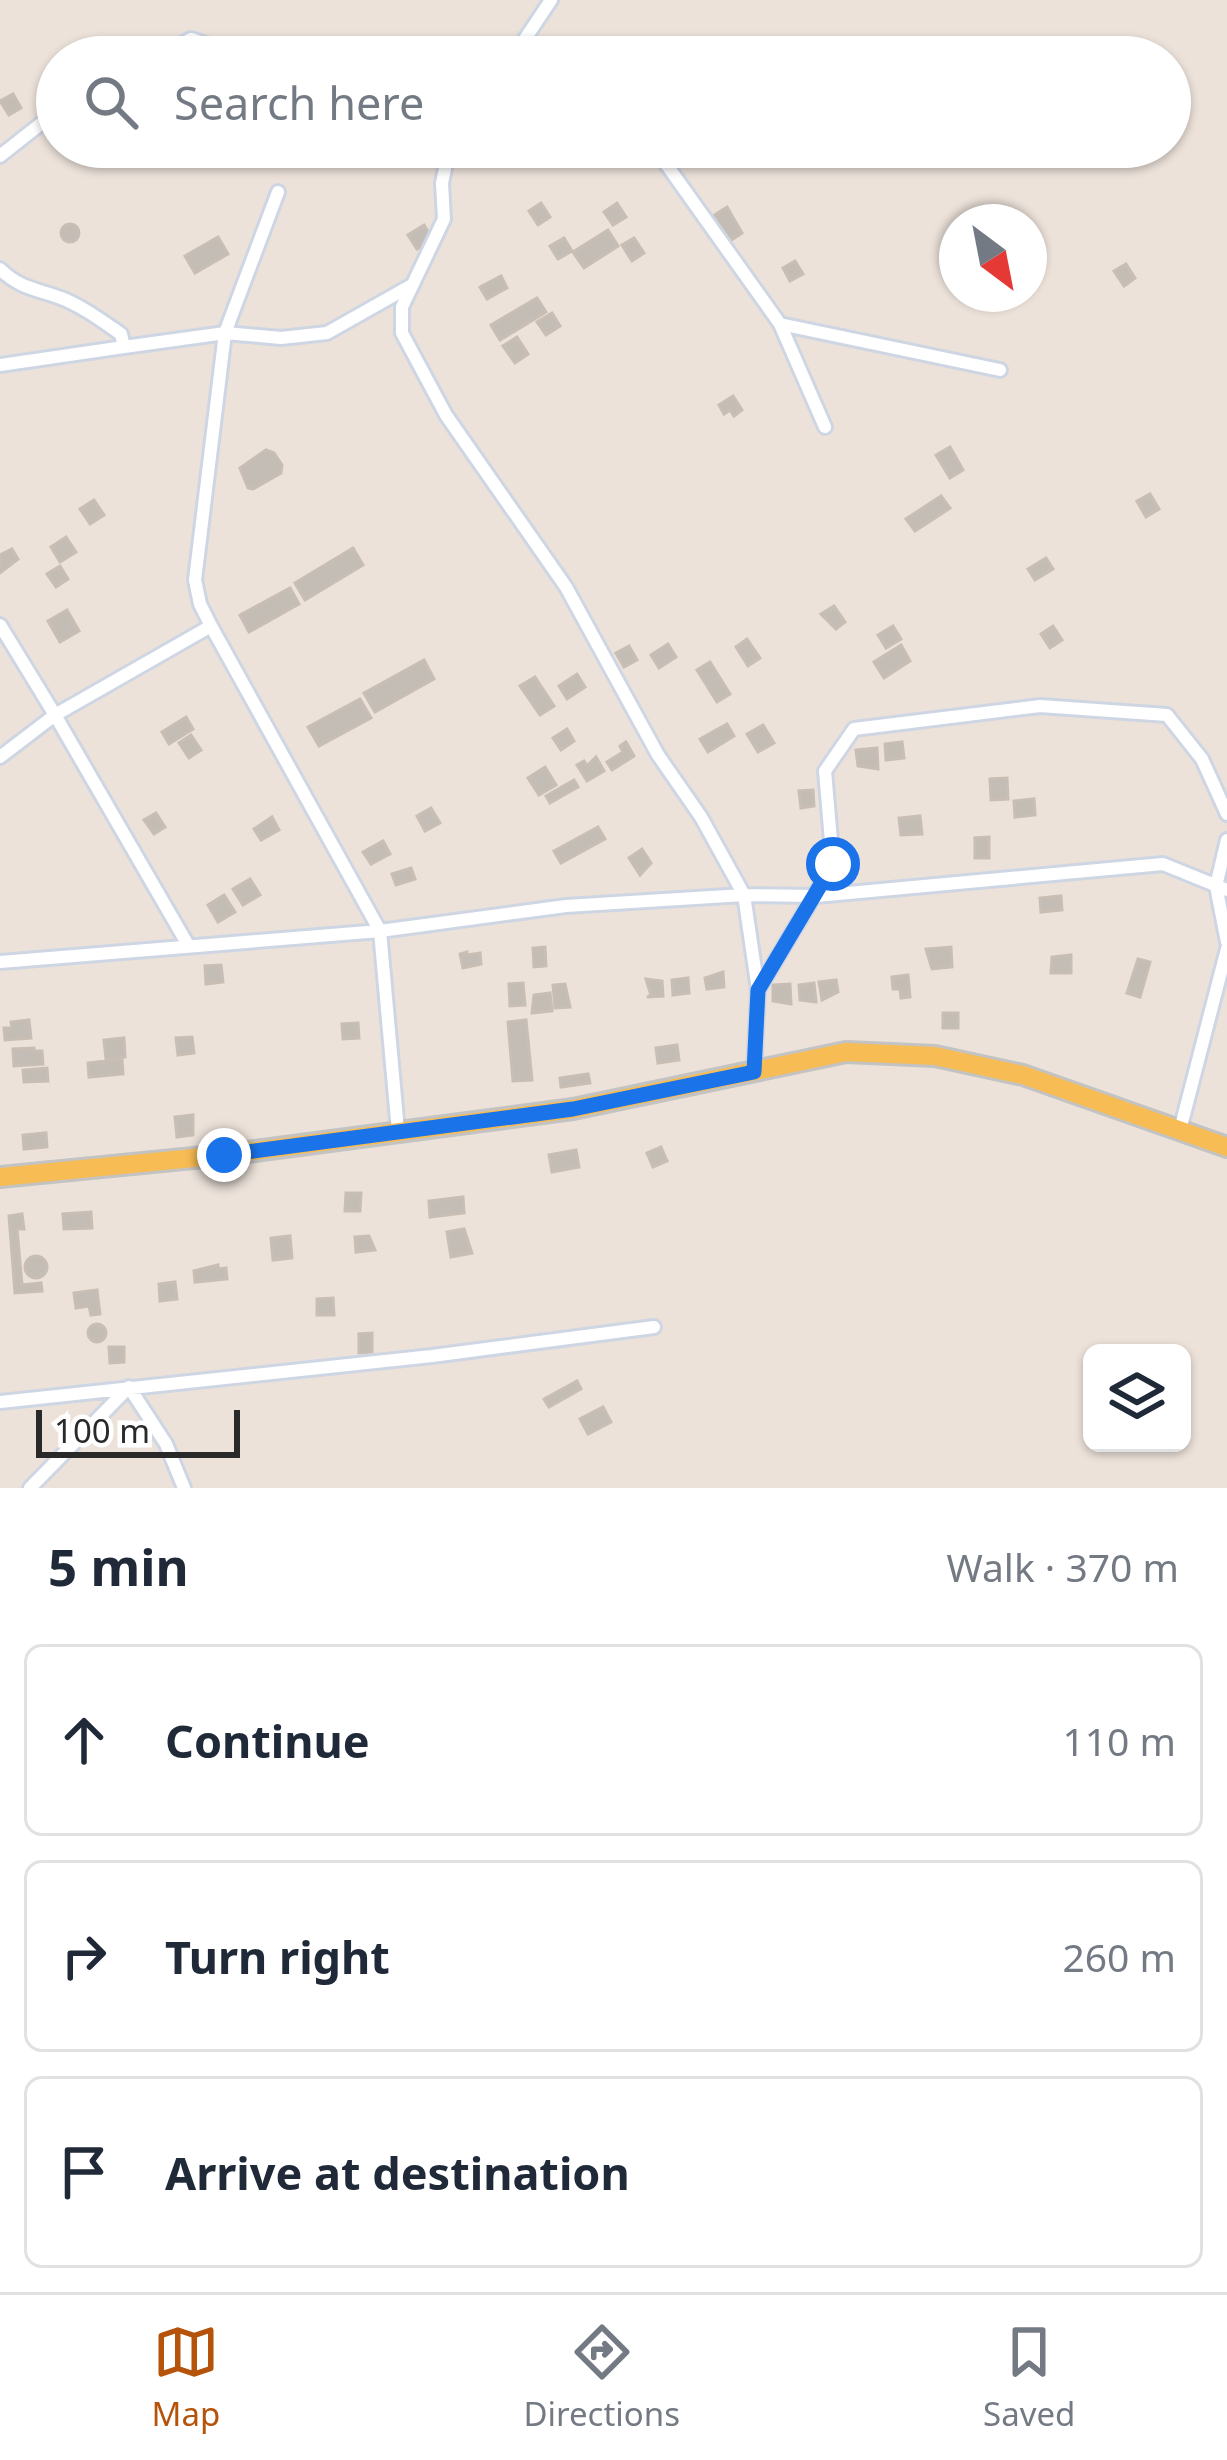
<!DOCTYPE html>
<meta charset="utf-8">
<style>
:root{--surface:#fff;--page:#f2f2f3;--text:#1f2937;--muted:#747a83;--line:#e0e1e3;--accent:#b45309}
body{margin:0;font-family:"Noto Sans",sans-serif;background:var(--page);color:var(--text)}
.controls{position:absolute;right:36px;bottom:36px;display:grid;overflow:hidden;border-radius:18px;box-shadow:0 3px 9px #0004}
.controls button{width:108px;height:108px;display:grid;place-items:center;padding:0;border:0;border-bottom:3px solid var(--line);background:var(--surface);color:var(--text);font:60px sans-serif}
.compass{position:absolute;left:939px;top:204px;width:108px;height:108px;border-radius:50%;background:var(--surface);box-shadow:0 3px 9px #0004;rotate:148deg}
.scale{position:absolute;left:36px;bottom:30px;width:204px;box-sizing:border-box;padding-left:12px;border:6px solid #292929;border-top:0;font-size:33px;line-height:42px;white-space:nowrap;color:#292929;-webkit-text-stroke:9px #fff;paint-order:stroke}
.stop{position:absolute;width:36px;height:36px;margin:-27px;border:9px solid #1a73e8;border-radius:50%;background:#fff}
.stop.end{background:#1a73e8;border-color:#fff;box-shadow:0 3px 12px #0008}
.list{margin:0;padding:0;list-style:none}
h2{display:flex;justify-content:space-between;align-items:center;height:156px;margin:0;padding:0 48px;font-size:51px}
h2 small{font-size:39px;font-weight:400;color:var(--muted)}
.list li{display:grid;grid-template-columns:78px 1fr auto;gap:36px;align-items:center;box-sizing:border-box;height:192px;margin:0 24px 24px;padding:0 24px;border:3px solid var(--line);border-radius:18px}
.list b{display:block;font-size:45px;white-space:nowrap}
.list em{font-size:39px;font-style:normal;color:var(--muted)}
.icon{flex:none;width:66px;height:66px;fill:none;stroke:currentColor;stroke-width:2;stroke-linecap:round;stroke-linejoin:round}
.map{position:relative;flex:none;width:1227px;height:1488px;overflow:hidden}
.search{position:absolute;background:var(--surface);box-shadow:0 3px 9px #0004;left:36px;right:36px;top:36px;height:132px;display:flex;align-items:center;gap:30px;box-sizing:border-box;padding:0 42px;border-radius:66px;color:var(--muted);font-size:45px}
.sheet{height:804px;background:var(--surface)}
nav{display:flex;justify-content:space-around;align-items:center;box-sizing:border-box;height:168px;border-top:3px solid var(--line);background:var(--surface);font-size:33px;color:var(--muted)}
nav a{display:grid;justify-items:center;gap:6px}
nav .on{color:var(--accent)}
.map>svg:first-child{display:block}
.building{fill:#c4bdb6;stroke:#c8beb4;stroke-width:3}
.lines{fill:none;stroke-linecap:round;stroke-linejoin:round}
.minor-casing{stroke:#cfd6e3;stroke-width:18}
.primary-casing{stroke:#c3c3c3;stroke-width:24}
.minor{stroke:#fff;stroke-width:12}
.primary{stroke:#f8bc54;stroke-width:18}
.route{stroke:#1a73e8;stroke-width:15}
</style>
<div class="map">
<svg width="1227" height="1488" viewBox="0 0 1227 1488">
<rect width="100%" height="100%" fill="#ece2da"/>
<path class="building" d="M13,94l8,14 -12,7 -9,-14z
M541,203l9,14 -12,8 -9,-14z
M617,203l9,14 -13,8 -9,-13z
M727,207l15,26 -12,8 -17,-25z
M61 233a9 9 0 1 1 18 0a9 9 0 1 1-18 0Z
M424,225l9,15 -16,9 -9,-14z
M608,230l10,16 -34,22 -11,-16z
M218,237l10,17 -33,19 -10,-17z
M564,238l8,13 -14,8 -8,-13z
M634,238l10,15 -12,8 -10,-16z
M795,261l8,13 -13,7 -7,-13z
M1126,264l9,14 -11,8 -10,-15z
M501,276l6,12 -20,11 -7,-12z
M537,298l9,14 -46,28 -9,-15z
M552,313l8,13 -14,9 -9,-13z
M517,337l11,17 -13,9 -12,-17z
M733,396l9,14 -8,6 -4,-6 -6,4 -5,-9z
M950,447l13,23 -13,8 -14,-23z
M266,450l8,3 8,12 -1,8 -28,16 -5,-1 -8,-20z
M1150,494l9,15 -13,8 -9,-16z
M941,496l9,12 -35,23 -9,-12z
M94,500l10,15 -14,9 -10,-15z
M66,537l10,15 -16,10 -9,-15z
M353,548l10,17 -58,35 -10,-17z
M12,549l6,10 -17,13 -1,-17z
M1046,558l7,11 -18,11 -7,-11z
M60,566l8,13 -12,8 -9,-13z
M290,588l9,16 -50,28 -9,-17z
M834,606l11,16 -9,7 -15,-15z
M67,610l12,21 -19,11 -12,-21z
M893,626l8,13 -15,9 -8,-13z
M1053,626l9,14 -12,8 -9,-14z
M747,639l13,19 -12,8 -12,-19z
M668,644l8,13 -17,11 -8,-13z
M901,645l9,16 -26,17 -10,-16z
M629,646l8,14 -13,7 -8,-14z
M424,660l10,19 -59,33 -11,-19z
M710,662l20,32 -13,8 -20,-32z
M577,674l8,13 -18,12 -8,-13z
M535,677l19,29 -14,9 -20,-29z
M360,699l11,19 -52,28 -11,-19z
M186,717l7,12 -24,15 -7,-12z
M727,724l7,12 -26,16 -8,-13z
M763,725l11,18 -16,9 -11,-18z
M567,729l7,12 -13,9 -8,-12z
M191,735l10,15 -12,8 -10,-15z
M626,742l8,14 -22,14 -5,-8 16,-10 -3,-6z
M902,742l2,16 -18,2 -1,-16z
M877,748l1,21 -20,-3 -2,-16z
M596,757l8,14 -17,10 -10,-16 7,-4 3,5z
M545,767l11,18 -17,10 -11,-17z
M1007,778l1,21 -17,1 -1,-21z
M574,780l4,7 -28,16 -4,-7z
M813,790l1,16 -13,2 -2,-17z
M1034,799l1,16 -20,2 -1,-16z
M431,808l9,15 -15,8 -8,-15z
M156,813l9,14 -11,7 -10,-14z
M920,816l2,18 -21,1 -2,-17z
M272,817l7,13 -18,10 -7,-11z
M598,827l7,12 -44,24 -7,-12z
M989,837v21h-14v-20z
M383,841l7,13 -19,10 -8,-12z
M642,849l9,14 -11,12 -11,-17z
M411,868l4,11 -19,6 -4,-11z
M250,879l10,16 -17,10 -10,-16z
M224,895l11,17 -17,10 -10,-17z
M1061,896l1,14 -21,2 -1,-14z
M545,947l1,19 -12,1 -1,-19z
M951,947l1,20 -20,2 -6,-20z
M467,952v3l13,-2 1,11 -18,4 -3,-14z
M1071,955v18h-20l1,-16z
M1138,959l12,3 -10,35 -13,-4z
M221,965l2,17 -17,2 -1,-18z
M723,972l1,15 -17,2 -2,-11z
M908,975l2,22 -9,1 -1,-9h-7l-1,-12z
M688,978l1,15 -16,2 -1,-15z
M646,979l16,2 1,15 -16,1 4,-2z
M836,980l2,12 -16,8 -3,-18z
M523,983l2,22 -15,1 -1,-22z
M814,983l2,19 -16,-2 -1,-15z
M565,984l5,23 -15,1 -2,-23z
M790,984l1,20 -18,-3v-16z
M550,993l2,18 -20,2 2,-18z
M943,1013h15v15h-15z
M29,1020l2,18 -26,2 -1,-12h8l-1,-6z
M526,1020l6,60 -19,1 -5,-59z
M358,1023l1,15 -16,1 -1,-15z
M192,1037l2,16 -16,2 -2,-17z
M124,1038l1,19 -19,2 -2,-19z
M677,1045l2,15 -21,3 -2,-15z
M34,1048v3h8l1,13 -29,2 -1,-17z
M122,1059l1,15 -34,3 -1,-14z
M47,1068l1,13 -24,1 -1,-12z
M588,1074l2,9 -29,4 -1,-9z
M193,1115v20l-16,2 -2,-20z
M46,1133l1,14 -23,2 -1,-14z
M661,1147l6,14 -14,6 -6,-14z
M576,1150l3,17 -27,5 -3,-17z
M346,1193h15l-1,18h-15z
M463,1197l1,16 -34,4 -1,-16z
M91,1212l1,16 -28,1 -1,-15z
M22,1214l2,15h-7l5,56 19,-2 1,8 -27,2 -6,-77z
M464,1229l8,24 -21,4 -4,-25z
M290,1236l2,22 -19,2 -2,-22z
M369,1236l6,14 -19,2 -1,-15z
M25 1267a11 11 0 1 1 22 0a11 11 0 1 1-22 0Z
M218,1265v4l8,-1 1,11 -32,3 -1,-11z
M175,1282l2,17 -17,2 -1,-17z
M97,1290l3,24 -9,1 -2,-9 -13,2 -2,-15z
M333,1298l1,17h-17v-16z
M88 1333a9 9 0 1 1 18 0a9 9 0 1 1-18 0Z
M372,1333v19l-13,1v-19z
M109,1347h15v15l-14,1z
M577,1381l4,8 -32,18 -5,-8z
M603,1407l8,15 -23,12 -8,-15z"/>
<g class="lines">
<defs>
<path id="minor" d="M519,49l17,8
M157,57l34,-18 31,10 5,8
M513,57l38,-57
M455,147l-8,12 -5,24 2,36 -42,88v26l44,82 120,172 92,168 43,62 43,78 14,95 -4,82
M654,147l126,177 45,103
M0,156l57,-45
M278,192l-53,141 -30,247 5,24 11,22 169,305 18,200
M0,269c19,19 36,20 61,29 21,8 41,23 60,36l3,13 101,-14 56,5 46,-5 85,-48
M780,324l220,46
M0,365l124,-18
M0,625l55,90 156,-89
M0,757l55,-42 133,230
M1227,840l-11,46 11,56
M0,962l380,-31 186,-25 178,-11 72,1 347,-32 64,26
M758,990l75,-126 -8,-93 29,-42 186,-23 127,9 35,44 25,55
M1180,1130l47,-181
M0,1402l432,-46 222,-29
M30,1488l99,-101 37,57 18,44"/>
<path id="primary" d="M0,1177l224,-22 349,-46 273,-57 89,4 88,19 204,72"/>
</defs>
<use href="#minor" class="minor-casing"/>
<use href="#primary" class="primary-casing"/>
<use href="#minor" class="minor"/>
<use href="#primary" class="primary"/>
</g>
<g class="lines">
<path class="route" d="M224,1155l349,-46 181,-37 4,-82 75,-126"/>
</g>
</svg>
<div class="controls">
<button><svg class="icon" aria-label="layers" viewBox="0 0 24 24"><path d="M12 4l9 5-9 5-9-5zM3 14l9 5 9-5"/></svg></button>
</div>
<svg class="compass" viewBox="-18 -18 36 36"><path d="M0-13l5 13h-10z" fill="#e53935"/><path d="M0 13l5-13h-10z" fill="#747a83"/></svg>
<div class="scale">100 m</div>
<div class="stop" style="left:833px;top:864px"></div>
<div class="stop end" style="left:224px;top:1155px"></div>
<div class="search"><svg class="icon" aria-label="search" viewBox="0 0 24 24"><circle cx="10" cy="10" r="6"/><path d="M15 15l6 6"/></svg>Search here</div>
</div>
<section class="sheet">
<h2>5 min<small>Walk · 370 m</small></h2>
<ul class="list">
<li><svg class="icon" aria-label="ahead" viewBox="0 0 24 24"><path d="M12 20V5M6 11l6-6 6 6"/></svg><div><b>Continue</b></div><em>110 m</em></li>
<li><svg class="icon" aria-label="right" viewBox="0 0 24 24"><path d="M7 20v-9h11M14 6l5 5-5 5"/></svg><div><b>Turn right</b></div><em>260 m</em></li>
<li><svg class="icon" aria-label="arrive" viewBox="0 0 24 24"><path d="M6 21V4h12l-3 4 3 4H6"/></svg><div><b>Arrive at destination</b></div></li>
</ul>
</section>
<nav>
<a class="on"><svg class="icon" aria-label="map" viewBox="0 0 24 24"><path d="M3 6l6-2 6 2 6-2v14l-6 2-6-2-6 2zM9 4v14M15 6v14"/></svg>Map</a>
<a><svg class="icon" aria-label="directions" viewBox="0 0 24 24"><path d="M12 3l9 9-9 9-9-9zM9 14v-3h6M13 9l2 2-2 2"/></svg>Directions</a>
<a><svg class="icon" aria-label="saved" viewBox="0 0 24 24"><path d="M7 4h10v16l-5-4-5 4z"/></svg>Saved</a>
</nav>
